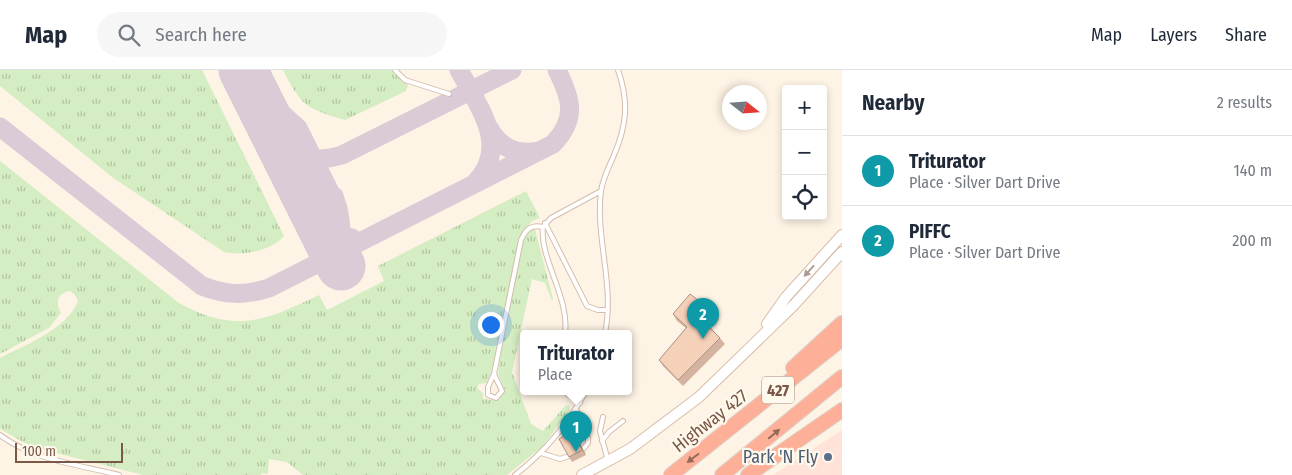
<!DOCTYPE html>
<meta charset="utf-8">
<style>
:root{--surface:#fff;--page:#f6f6f7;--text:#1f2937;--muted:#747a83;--line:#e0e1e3;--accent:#f26440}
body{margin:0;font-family:"Fira Sans Condensed",sans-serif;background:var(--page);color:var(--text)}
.controls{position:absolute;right:15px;top:15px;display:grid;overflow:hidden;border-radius:5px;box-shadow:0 2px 8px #0003}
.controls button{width:45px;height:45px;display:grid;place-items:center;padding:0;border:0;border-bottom:1px solid var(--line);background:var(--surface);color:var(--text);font:25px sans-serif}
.compass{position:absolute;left:722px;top:15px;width:45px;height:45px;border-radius:50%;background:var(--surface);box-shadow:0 2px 8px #0003;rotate:107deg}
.scale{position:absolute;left:15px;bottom:12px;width:108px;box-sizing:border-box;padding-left:5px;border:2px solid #7a5847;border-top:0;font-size:14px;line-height:18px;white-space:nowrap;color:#7a5847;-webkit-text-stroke:4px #fff8ed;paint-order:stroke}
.you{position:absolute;left:490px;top:254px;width:18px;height:18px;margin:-12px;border:4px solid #fff;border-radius:50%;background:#1a73e8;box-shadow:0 0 0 8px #1a73e833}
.badge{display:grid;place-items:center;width:32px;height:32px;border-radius:50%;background:var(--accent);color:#fff;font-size:16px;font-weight:700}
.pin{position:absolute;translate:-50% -41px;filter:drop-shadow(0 1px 2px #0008)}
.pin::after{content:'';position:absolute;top:26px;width:18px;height:15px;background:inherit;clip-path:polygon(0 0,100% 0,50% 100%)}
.popup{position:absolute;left:520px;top:260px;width:112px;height:65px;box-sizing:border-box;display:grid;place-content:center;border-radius:5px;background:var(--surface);filter:drop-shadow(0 1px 4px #0005);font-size:16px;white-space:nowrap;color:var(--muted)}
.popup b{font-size:19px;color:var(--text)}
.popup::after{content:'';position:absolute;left:50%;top:100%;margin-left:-10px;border:10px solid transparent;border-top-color:var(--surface)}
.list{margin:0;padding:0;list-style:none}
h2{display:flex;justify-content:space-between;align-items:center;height:65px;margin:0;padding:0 20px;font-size:21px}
h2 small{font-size:16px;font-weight:400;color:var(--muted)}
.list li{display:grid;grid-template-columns:32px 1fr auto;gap:15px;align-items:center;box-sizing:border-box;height:70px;padding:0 20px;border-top:1px solid var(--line)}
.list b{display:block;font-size:19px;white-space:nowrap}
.list p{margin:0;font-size:16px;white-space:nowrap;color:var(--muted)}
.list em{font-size:16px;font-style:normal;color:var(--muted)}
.icon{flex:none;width:28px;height:28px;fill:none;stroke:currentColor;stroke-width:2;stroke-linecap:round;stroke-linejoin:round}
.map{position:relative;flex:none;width:842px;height:405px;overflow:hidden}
header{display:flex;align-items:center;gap:30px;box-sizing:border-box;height:70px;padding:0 25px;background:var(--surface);border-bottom:1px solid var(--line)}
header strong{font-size:24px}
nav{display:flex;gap:28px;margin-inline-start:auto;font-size:18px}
.search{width:350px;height:45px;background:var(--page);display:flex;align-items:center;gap:12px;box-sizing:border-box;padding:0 18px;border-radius:28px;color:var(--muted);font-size:19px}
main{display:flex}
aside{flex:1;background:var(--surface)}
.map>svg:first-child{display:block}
.commercial{fill:#ffe3d8}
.grass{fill:url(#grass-tufts)}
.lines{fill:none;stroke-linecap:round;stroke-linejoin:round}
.taxiway{stroke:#dacbd7;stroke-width:19}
.runway{stroke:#dacbd7;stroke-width:49}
.lane-casing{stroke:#d4bdac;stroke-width:6}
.secondary-casing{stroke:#d7bda9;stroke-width:12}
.highway-casing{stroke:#dcd4cf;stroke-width:16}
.lane{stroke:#fff;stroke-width:4}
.secondary{stroke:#fff;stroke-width:10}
.highway{stroke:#fdb097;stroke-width:14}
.wall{fill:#d4b4a0}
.shaded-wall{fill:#ac9282}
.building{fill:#f6d1ba;stroke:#ac9282}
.oneway{fill:#af9b91}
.oneway2{fill:#946a57}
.service-dot{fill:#5c6f8a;stroke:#fff8ed;stroke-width:2}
.labels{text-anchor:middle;stroke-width:4.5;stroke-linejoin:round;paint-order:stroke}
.shield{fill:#fff8ed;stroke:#a28879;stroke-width:1}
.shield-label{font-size:16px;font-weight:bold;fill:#7a5847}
.street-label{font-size:18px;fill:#7a5847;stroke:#fff8ed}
.service-label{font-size:18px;fill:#4e5e75;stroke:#fff8ed;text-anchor:end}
</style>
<header>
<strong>Map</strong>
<div class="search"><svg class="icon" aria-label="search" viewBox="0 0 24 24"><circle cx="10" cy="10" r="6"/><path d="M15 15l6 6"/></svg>Search here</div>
<nav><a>Map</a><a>Layers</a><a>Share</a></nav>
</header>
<main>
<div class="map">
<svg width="842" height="405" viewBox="0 0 842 405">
<defs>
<pattern id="grass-tufts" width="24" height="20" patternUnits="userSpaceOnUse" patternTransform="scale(1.25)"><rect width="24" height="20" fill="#d4edc2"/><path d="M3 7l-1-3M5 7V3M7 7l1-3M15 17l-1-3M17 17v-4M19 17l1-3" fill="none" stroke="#b1c39f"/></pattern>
</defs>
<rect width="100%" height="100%" fill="#fef4e5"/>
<path class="commercial" d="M842,360v45h-69z"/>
<path class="grass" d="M0,0h202l82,166c-13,15 -40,20 -60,16l-112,-75 -112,-91z
M283,0h108l17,15 -2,6 -61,29c-38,-11 -44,-14 -62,-50z
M0,91l179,142c56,31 86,18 140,-8l8,15 57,-29 -6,-15 148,-75 14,27 -8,3 -12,15 -27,132 -7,15 -7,1 -2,4 6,5v6l12,1 8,-6 2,-4 -7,-16 2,-15 22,-118 10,-12h3l18,70 -1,2 -7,-18 -13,-4 -20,93 19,52 12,7 22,-25 4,-1 1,5 -28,37 -35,28h-204l-16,-13 -18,-3 -1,15 -6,-1 -1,2h-118l-111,-28 -32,-18v-71c25,-13 67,-29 78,-57l-3,-6 -5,-4c-13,2 -15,11 -9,22l-12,15 -49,26z"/>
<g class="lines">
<path class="taxiway" d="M459,0c19,36 52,77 16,113
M250,15l48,43 40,80
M0,57l202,159c24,9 42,10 67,2l284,-144c25,-26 18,-46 4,-74
M489,58c11,19 27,28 50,23
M273,61c21,25 35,34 69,24l170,-85
M319,152l16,12 17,4
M324,189c22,-21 19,-36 10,-63"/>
<path class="runway" d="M243,0l98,196"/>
<defs>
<path id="lane" d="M395,0l10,10 44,14
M545,153l42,83 11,4h10
M565,263c5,-35 -26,-75 -22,-106l8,-9 50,-27
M605,263c10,-48 -10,-95 -4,-142 2,-13 8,-24 13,-36 13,-30 15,-54 4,-85
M494,304l8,17 -6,7 -8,-3v-8l6,-13 27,-134c5,-11 10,-16 22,-13
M564,321l16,12
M576,339l12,29v5l-5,6
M603,347l-3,14 8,30
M0,365c33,25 80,30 119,40
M602,371l7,-9 14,-11
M541,383l19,6 9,-3
M515,405c30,-23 53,-51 71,-84"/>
<path id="secondary" d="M767,254l19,-27 56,-62
M582,405l48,-26 69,-52 94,-91 49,-54"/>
<path id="highway" d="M793,298l49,-45
M671,405l171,-136
M722,405l120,-98
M748,405l94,-65"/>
</defs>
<use href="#lane" class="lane-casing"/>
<use href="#secondary" class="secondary-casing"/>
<use href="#highway" class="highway-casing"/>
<use href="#lane" class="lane"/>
<use href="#secondary" class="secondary"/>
<use href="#highway" class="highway"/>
</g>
<path class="wall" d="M714,242l5,7 -9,8 10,11 5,6 -42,42 -20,-20 -4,-6 27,-32 -9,-7 -4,-7z
M573,361l3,5 10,19 -14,7 -3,-5z"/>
<path class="shaded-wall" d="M573,361l3,5 10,19 -4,-5z"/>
<path class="building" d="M690,224l24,18 -10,10 16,16 -42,42 -19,-20 28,-33 -14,-13z
M573,361l9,19 -13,7 -10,-18z"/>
<defs><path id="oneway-solid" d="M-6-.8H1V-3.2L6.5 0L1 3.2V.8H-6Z" transform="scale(1.25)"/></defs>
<use class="oneway" href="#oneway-solid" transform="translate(809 201) rotate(132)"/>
<g class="oneway2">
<use href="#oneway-solid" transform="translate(774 364) rotate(-40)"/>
<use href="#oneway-solid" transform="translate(693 388) rotate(143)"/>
</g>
<circle class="service-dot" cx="828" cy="387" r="5"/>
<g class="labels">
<rect class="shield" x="762" y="306.5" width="32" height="27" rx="4"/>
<g class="shield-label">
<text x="778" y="326">427</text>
</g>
<g class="street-label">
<text transform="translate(710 351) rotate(-38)" y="6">Highway 427</text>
</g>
<g class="service-label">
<text x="818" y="393">Park 'N Fly</text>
</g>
</g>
</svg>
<div class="controls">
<button>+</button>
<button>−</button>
<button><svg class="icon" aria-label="locate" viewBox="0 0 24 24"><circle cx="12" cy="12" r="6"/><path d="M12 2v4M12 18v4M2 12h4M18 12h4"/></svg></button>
</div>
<svg class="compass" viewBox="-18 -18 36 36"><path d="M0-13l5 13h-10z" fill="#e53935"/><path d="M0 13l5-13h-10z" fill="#747a83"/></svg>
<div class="scale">100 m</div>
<div class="you"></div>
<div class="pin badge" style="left:576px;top:382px;background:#0f9aa8">1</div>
<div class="popup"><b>Triturator</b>Place</div>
<div class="pin badge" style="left:703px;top:269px;background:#0f9aa8">2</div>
</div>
<aside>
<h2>Nearby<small>2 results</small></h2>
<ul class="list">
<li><span class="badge" style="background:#0f9aa8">1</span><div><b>Triturator</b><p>Place · Silver Dart Drive</p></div><em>140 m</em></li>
<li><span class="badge" style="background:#0f9aa8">2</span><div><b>PIFFC</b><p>Place · Silver Dart Drive</p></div><em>200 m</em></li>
</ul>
</aside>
</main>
